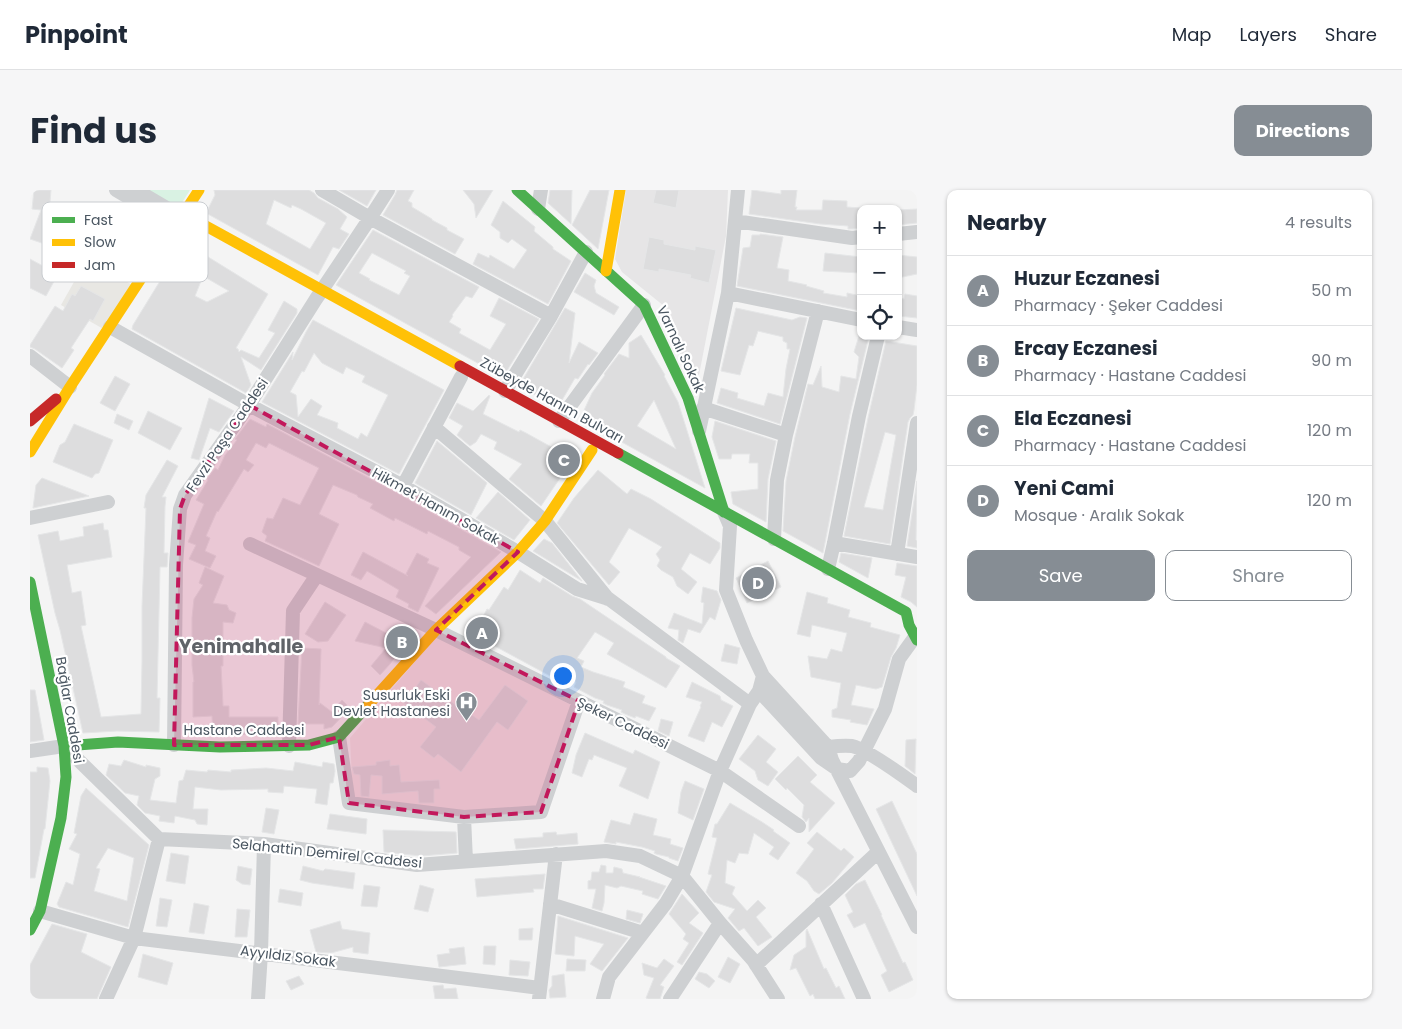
<!DOCTYPE html>
<meta charset="utf-8">
<style>
:root{--surface:#fff;--page:#f6f6f7;--text:#1f2937;--muted:#747a83;--line:#e0e1e3;--accent:#868d94}
body{margin:0;font-family:Poppins,sans-serif;background:var(--page);color:var(--text)}
.controls{position:absolute;right:15px;top:15px;display:grid;overflow:hidden;border-radius:10px;box-shadow:0 1px 4px #0004}
.controls button{width:45px;height:45px;display:grid;place-items:center;padding:0;border:0;border-bottom:1px solid var(--line);background:var(--surface);color:var(--text);font:25px sans-serif}
.you{position:absolute;left:532px;top:485px;width:18px;height:18px;margin:-12px;border:4px solid #fff;border-radius:50%;background:#1a73e8;box-shadow:0 0 0 8px #1a73e833}
.badge{display:grid;place-items:center;width:32px;height:32px;border-radius:50%;background:var(--accent);color:#fff;font-size:16px;font-weight:700}
.pin{position:absolute;translate:-50% -50%;border:2px solid #fff;box-shadow:0 1px 5px #0006}
.list{margin:0;padding:0;list-style:none}
h2{display:flex;justify-content:space-between;align-items:center;height:65px;margin:0;padding:0 20px;font-size:21px}
h2 small{font-size:16px;font-weight:400;color:var(--muted)}
.list li{display:grid;grid-template-columns:32px 1fr auto;gap:15px;align-items:center;box-sizing:border-box;height:70px;padding:0 20px;border-top:1px solid var(--line)}
.list b{display:block;font-size:19px;white-space:nowrap}
.list p{margin:0;font-size:16px;white-space:nowrap;color:var(--muted)}
.list em{font-size:16px;font-style:normal;color:var(--muted)}
.actions{display:flex;gap:10px;padding:15px 20px}
.actions a{flex:1;padding:11px 0;border:1px solid var(--accent);border-radius:10px;text-align:center;font-size:18px;color:var(--accent)}
.actions .main{background:var(--accent);color:#fff}
.icon{flex:none;width:28px;height:28px;fill:none;stroke:currentColor;stroke-width:2;stroke-linecap:round;stroke-linejoin:round}
.map{position:relative;flex:none;width:887px;height:809px;overflow:hidden;border-radius:10px}
header{display:flex;align-items:center;gap:30px;box-sizing:border-box;height:70px;padding:0 25px;background:var(--surface);border-bottom:1px solid var(--line)}
header strong{font-size:24px}
nav{display:flex;gap:28px;margin-inline-start:auto;font-size:18px}
.intro{display:flex;align-items:center;justify-content:space-between;box-sizing:border-box;height:120px;padding:0 30px}
h1{margin:0;font-size:35px}
.button{padding:12px 22px;border-radius:10px;background:var(--accent);color:#fff;font-size:18px;font-weight:700}
main{display:flex;gap:30px;padding:0 30px}
aside{flex:1;background:var(--surface);border-radius:10px;box-shadow:0 1px 4px #0004}
.map>svg:first-child{display:block}
.commercial{fill:#e8e7e3}
.education{fill:#e6e5e6}
.medical{fill:#f1e7e6}
.green{fill:#d9f2e3}
.building{fill:#ddddde;stroke:#e5e6e7;fill-rule:evenodd}
.lines{fill:none;stroke-linecap:round;stroke-linejoin:round}
.street{stroke:#ced0d2;stroke-width:14}
.fast{stroke:#4caf50;stroke-width:11}
.slow{stroke:#ffc107;stroke-width:11}
.jam{stroke:#c62828;stroke-width:11}
.marked{fill:#c2185b;fill-opacity:0.2;stroke:#c2185b;stroke-width:4;stroke-dasharray:10 6;stroke-linejoin:round}
.labels{text-anchor:middle;stroke-width:4.5;stroke-linejoin:round;paint-order:stroke}
.street-label{font-size:14px;fill:#4a5661;stroke:#fff}
.poi-label{font-size:14px;fill:#4a5661;stroke:#fff;text-anchor:end}
.district-label{font-size:19px;font-weight:bold;fill:#5f6368;stroke:#fff}
.key{fill:#fff;stroke:#c9ccd0;stroke-width:1}
.key-label{font-size:14px;fill:#4a5661}
</style>
<header>
<strong>Pinpoint</strong>
<nav><a>Map</a><a>Layers</a><a>Share</a></nav>
</header>
<div class="intro"><h1>Find us</h1><a class="button">Directions</a></div>
<main>
<div class="map">
<svg width="887" height="809" viewBox="0 0 887 809">
<rect width="100%" height="100%" fill="#f4f4f4"/>
<path class="commercial" d="M57,69l49,28 -29,44 -46,-26z"/>
<path class="education" d="M596,0h102l-2,46 -27,139h-12l-23,-69 -42,-34 -7,-13z"/>
<path class="medical" d="M407,446l136,70 -36,102 -72,3 -112,-13 -3,-60z"/>
<path class="green" d="M116,0h44l-12,19z"/>
<path class="building" d="M4,0h17l-3,36 42,15v4l-5,13 -55,-19 11,-29 -9,-1z
M184,0h95l5,3 4,5 20,11 9,8 -7,12 9,5 -10,15 -6,-2 -15,28 -112,-62 9,-18zM244,10l17,8 1,-3 9,4 25,14 -16,26 -44,-25z
M309,0h37l-9,16z
M367,0h17l-6,11 4,2v4l20,12v1l15,8v2l17,9 -9,15 -72,-39 12,-20z
M433,0h30l-17,28 -2,-14z
M520,0h22l-1,34 -23,-21z
M560,0h19l-11,59 -26,-24z
M626,0h23l-3,18 -23,-5z
M722,0l29,4v-4h16l-2,17h2l-1,3h26l1,-10 24,1v6l14,1v20l-9,1h-4v-3l-28,-2 -71,-10z
M473,11l32,26 -1,4 19,16v2l18,12 -23,43 -75,-40 5,-11 11,5 1,-3 24,14 13,-19 -15,-11 -4,4 -8,-5v-6l-9,-7z
M887,19v14l-19,2v-15z
M343,40l106,57 -7,11 -6,-2 -14,19 1,1 -4,6 12,7 -2,4 31,17 16,-26 -16,-8 9,-18 40,21 -36,58 -167,-92zM342,63l34,18 -2,2 6,3 -11,19 -30,-15 1,-1 -11,-6z
M730,44l23,3 -6,31 12,2 -1,11 19,4 -1,1 18,5 -1,2 24,4v-4l14,3v15l-124,-25 6,-38 7,-1 2,-12h8z
M619,47l15,3v4l31,6v-4l21,4 -7,33 -19,-5 1,-3 -32,-6v3l-16,-3z
M154,52l84,52 -32,54 2,1 1,3 2,-2 18,8 16,-25 -7,-3 16,-29 13,8v4l-36,57 -20,-13 10,28 -5,8 -114,-64 1,-4zM173,86l26,15 -22,11 -12,-6z
M795,63l36,4v16l-38,-2z
M868,65l19,2v17l-19,4z
M0,69l28,15 -12,22 -16,-8z
M555,83l11,7 -2,6 2,7 23,14 -5,8 -40,-23z
M51,96l24,13 -12,22 -3,-2 -19,29 3,2 -12,18 -27,-19 -5,-2v-2l25,-39 8,5 9,-17 3,2z
M875,104l12,2v22l-19,-2v-18l6,1z
M535,118l10,5 -6,50 10,-21 19,11 -9,12 -1,-1 -10,15 -3,-1 -17,29 -39,-21z
M706,118l56,12 8,-3 7,1 -27,106 -63,-21 4,-15 17,5 -1,5 27,8 4,-13 15,4 3,-28 4,-20h-3v-6l-4,-2v-4l-25,-6 -5,15 -4,-1 -9,30 -19,-4z
M283,130l131,70 -45,84 -137,-72 31,-50 -1,8 14,-28zM284,163l8,10 21,11 3,-7 19,9 -3,6 26,13 -21,42 -6,-4 -3,6 -21,-11 1,-5 -21,-8 5,-9 -11,-7 -13,18 -2,-22 -6,-3 12,-21 2,1z
M611,145l24,40 -1,1 14,26 27,86 -125,-69 12,-26 13,-18 -1,-1 15,-20 10,4v-15zM624,210l22,49 -39,-23z
M829,146h10l-19,78 -27,139 -40,-22 3,-50 9,-44 13,-53 5,1 8,-19 1,21 17,5 2,-16 15,3 3,-22 -5,-5z
M856,151l31,5v39l-3,25 -1,5 -3,3 -2,4 -18,122 -46,-8 24,-118zM855,242l11,3 -13,75 -19,-3z
M85,186l15,8 -15,27 -15,-8z
M459,205l1,1 -7,18 36,18 1,-2 6,3 47,26 -32,47 -32,-27 13,-15 -28,-15 3,-7 -16,-8 -5,8 -6,4 -13,-11 6,-9 -14,-8 8,-15 16,8z
M179,208l25,13 -15,21 -9,-4 -11,32 -8,-2z
M118,221l34,17 -12,22 -32,-17z
M87,224l16,7 -4,9 -15,-7z
M220,229l16,8 1,-3 132,70 102,58 -65,62 -11,-8 46,-49 -12,-7v-3l-31,-16 -1,3 -32,-16 -1,3 -24,-13 3,-4 -15,-7 -1,-2 -24,-10 -14,29 20,10 -20,42 -54,-25 2,-5 -5,-4 5,-14 6,1 10,-21 17,7 19,-37 -50,-25 -3,5 -10,-5 -10,17 8,5 -6,7 -4,-3 -26,43 -1,-1 -11,25 4,2 -5,13 11,5 -6,12 -21,-9 7,-14 -8,-3 16,-38 -8,-4 12,-20 -1,-1 8,-11 3,2 7,-15 12,-15 -2,-1z
M685,231l61,20 -8,38 -2,43 -33,-18 -2,-12 27,-3v-26h-9l1,-9h-18l-1,5h-12l-7,-22z
M44,234l39,16 -14,33 -4,1 -3,4 -39,-16 7,-17 5,-3z
M407,251l50,42 -16,32 -56,-32z
M137,270l11,6 -16,31h4l-1,9 -1,47h4l-1,14h-7l-3,131h3l-1,34 -42,-1 -34,2 -23,-103 -5,-17 -17,-78 20,-4 2,10 24,-5 -1,-9 20,-4 1,7h4l4,27 -45,8 5,28 9,-2 5,34 -5,1 20,91 40,-3 1,-52v-56l4,-98h-2l2,-13z
M568,280l29,24 4,-5 20,10 69,44v5l-10,16 -20,-11 -9,16 16,13 -9,12 -11,-8 -4,-9 -12,-7 -4,-4 3,-6 -4,-6 6,-7 -33,-19 -20,34 11,10 -11,13 -52,-62 17,-25z
M12,288l47,18 -56,12 3,-23z
M887,291l-1,59 1,1v7l-10,-2z
M468,302l32,28 -16,20 -38,-22z
M514,349l8,4 30,38 -49,-30z
M333,362l45,24 -2,-2 11,-21 12,6 -2,4 12,5 -21,44 -10,-5 1,-3 -13,-7 3,-7 -32,-19 -6,9 -10,-5z
M811,363l31,5 -4,20 -29,-16z
M738,371l13,26 -34,16 -11,-25z
M867,373l20,3v41l-6,-5 -10,-5 5,-20 -11,-2z
M175,377l19,9 -11,27 14,2 2,5 7,3 -3,10 -10,-1v44h-2l2,40h6v11h49v17l-65,1 -1,-19 -19,1v-35h1l-2,-17v-47l2,-19 9,-14 -4,-2z
M490,380l20,13 3,-5 29,18 8,3 86,58v1l14,8 -14,22 -59,-34 7,-11 -19,-11 -18,26 7,3 -3,6 12,5 32,10 -2,5 22,9 -3,7 14,5 -7,13 -13,-5 -1,2 -10,-4 -4,-2 1,-2 -15,-5 -4,-2 1,-2 -9,-3 -21,-11 2,-5 -21,-11 -3,6 -76,-41v-1l-2,-1 13,-25 2,1 15,-23 4,3z
M673,397l14,4 4,9 -6,20 -5,-3 -10,16 -12,-4 -5,14 -5,-3 1,-10 -11,-2 6,-15 28,11 2,-21 -3,-1z
M777,402l21,6 -1,5 23,7 -2,7 23,6 -1,4 30,8 -4,13 -5,9 -9,30 -6,2 -20,-4 -5,20 23,4 -7,16 -17,-3 1,-2 -19,-3v-7l5,-2 4,-25 -30,-6 -3,-21 19,3 4,-10 11,3 5,-19 -35,-8 -2,12 -13,-3z
M295,412l21,13 -18,26 -10,1 -13,-8z
M335,432l23,12 4,-5 15,11 -17,24 -10,11 -9,-9 15,-18 -31,-7z
M695,454l15,4 -3,16 -16,-3z
M272,458l19,1 -2,56 1,-2 12,9 10,-12 8,8 -18,19 -8,2v-5h-26z
M391,490l46,33 1,-1 11,8 26,-35 23,16 -20,29 -11,-8 -36,50 -23,-18 -4,4 -14,-11 16,-20 -32,-24z
M662,492l28,14 1,4 12,6 -11,21 -10,-5 -8,20 -16,-6 13,-29 -1,-1 2,-4 -16,-5z
M0,500h5l9,50 -14,2z
M631,529l12,3 -4,14 -11,-5z
M555,543l48,21 2,-4 25,12 -12,37 -29,-13 8,-18 -33,-13 -2,5 -3,-1 -7,18 -10,-4 4,-18z
M728,545l18,14 -10,13 12,10 -10,14 -10,-6 -3,-9 -16,-12z
M886,549l-1,35 -10,-8 1,-26z
M768,566l19,19 -7,7 25,21 -26,29v-14l-3,4 -4,-5 2,-12 -17,-17 -1,2 -11,-11z
M94,570l22,7v-2l14,3v8l-5,3 -5,21 26,3 3,-22 4,-1 3,-10 21,2 1,-2 23,2v-2l35,-2 27,3 2,-9 27,5 1,-5 11,2 1,7 -2,12h-3l-3,22 -12,-2 2,-14 -33,-3 -1,7 -15,-1v-3l-47,1 -26,-3 -2,22h15l-1,16 -10,-1 -2,-4 -20,-4 -1,7 -15,-2 1,-5 -15,-3 -8,-8 2,-9 -14,-3 -19,-18 3,-11 12,2z
M360,570v6l9,-1 2,17 38,-2 1,9h-6v14h-15l-1,-12 -36,3v-18l-11,-1 -2,22 -8,-1 -1,-21 -6,-1 -2,-7 24,-2v-3z
M7,577l11,1 2,13 -5,48h-1l-9,49h-5v-106h7z
M655,591l19,8 -11,31 -15,-7 3,-21z
M56,598l63,57 -21,82 -69,-20 -2,-3 9,-22 7,3 7,-31 -11,-5 8,-15 -3,-1 7,-37zM78,658l26,10 -7,43 -33,-10 6,-22 -4,-1z
M862,611l25,53v42l-41,-87z
M700,613l32,19 12,8 -1,1 17,12 -12,17 -9,-6 5,-7 -20,-14 -6,21 -9,-1 -4,10 -8,-3 -2,23 10,4 -3,7 15,17 11,-11 8,8 -10,9 16,20 -14,9 -14,-18 -5,3 -11,-13 7,-9 -21,-7 -8,-10 6,-17 -4,-1 9,-36 -5,-1 3,-13h2z
M236,618l13,2 -5,24 -12,-2z
M604,623l23,6 -4,16 18,4 -1,5 13,4 -5,13 -9,-3v-1l-13,-3 -2,-1 1,-2 -13,-4 -26,-5v2l-12,-2 7,-22 19,5z
M300,624l37,5 -1,15 -39,-5z
M353,640l73,2 1,21 -36,3 -37,-4z
M526,642l1,3 20,-2 1,11 -62,5 -2,-10 29,-2v-4z
M787,642l24,19 3,-3 10,9 -22,26 -13,11 -5,-3 -7,-10 -11,-8 18,-24 -7,-6z
M141,663l18,3 -4,28 -19,-3z
M571,675l5,1v7h7l1,-6 8,2 1,4 17,4h-1l27,9 -8,13 -16,-5 1,-3 -22,-5 -4,2 -12,-3 -1,18 -2,8 -10,-3 4,-19h-8v-8l3,-1 1,-8h7z
M208,676l14,3 -2,16 -8,-1 -6,-4z
M273,676l20,5 2,-2 30,4 -2,16 -41,-6 -12,-3z
M515,684l-2,15h-10l1,3 -57,5 -2,-18z
M835,690l17,35h-1l22,48 2,-1 8,18 -24,12 -8,-17 6,-4 -22,-48 -11,5 -7,-13 6,-3 -8,-17 11,-11z
M334,695l16,2 -3,20 -16,-1z
M390,695l14,4 -6,23 -14,-3z
M250,699l23,4 -2,13 -23,-4z
M652,704l17,19 -10,10 14,10 -21,32 -5,-3 12,-19 -6,-4 3,-5 -17,-20z
M130,708l12,2 -5,27 -11,-1z
M164,713l15,3 -5,28 -15,-2z
M207,719l13,1 -3,27h-12z
M597,720l16,4 -3,9 -14,-4z
M528,726l70,22 -26,33 -12,-7 14,-20 -29,-8 -1,20 -19,-2z
M310,731l2,8 28,4 -2,21 -15,-2v-5l-22,6 -15,-1 -6,-22z
M22,734l35,10 -6,18 30,15 -14,32h-67v-34z
M503,738l-1,12h-13v-11z
M777,739l17,40 2,-1 10,20 3,-2 6,13h-30l-2,-5 -3,2 -14,-28 -6,2 4,-15 12,-8v-16z
M454,756h12l-1,19 -12,-1z
M434,757l2,17 -27,3 -2,-12 13,-2 -1,-4z
M113,764l30,9 -6,22 -29,-8z
M698,767l12,7 -10,19 -12,-6z
M537,769l19,1 -1,11h-19z
M634,769l10,7 -14,19 4,2 -4,12h-12l-2,-1 8,-20 -10,-3 -2,-12 15,5z
M480,770l20,2 -2,14 -19,-1z
M669,782l8,2 8,7 -6,7 -14,-9z
M534,784l2,23 -16,1 -1,-8 3,-4v-10z
M269,786l5,8 -13,6 -5,-9z
M413,795l1,4 12,-1 2,11h-23l-2,-13z"/>
<g class="lines">
<path class="street" d="M86,0l61,36
M106,0l46,27
M292,0l48,28 181,98
M508,19l3,-19
M705,31l117,17 9,-1
M868,44l19,-2
M698,103l133,27
M80,137l139,78 154,81 115,66 59,37 32,10 141,105
M868,137l19,3
M0,166l40,31
M475,201l46,-75 35,-64
M673,218l83,27
M529,231l85,-116
M404,237l111,94 63,78
M669,241l29,-138 10,-103
M373,296l58,-109
M694,322l6,14 -4,64 20,50 17,36 65,71 4,13 85,167
M0,328l78,-16
M744,349l3,-59 9,-45 32,-124
M804,353l83,14
M220,354l186,86 284,141 79,55
M867,364l20,-131
M798,379l6,-26 25,-127 19,-80
M729,501l62,67 16,11 13,2 9,-10 26,-52 14,-50 18,-25
M309,547l10,66 115,14 77,-5 38,-111
M144,555l2,-180 4,-56 5,-14 64,-90 67,-106 54,-81 18,-28
M259,556l4,-135 24,-36
M798,557c8,-1 16,-2 24,-1 16,4 50,29 65,40
M0,561l34,-5 95,93 105,5 153,21 189,-14 34,5 42,20 38,47 33,37 25,39
M434,627l2,44
M520,714l93,29
M791,714l43,95
M10,721l94,27 406,50
M726,775l122,-113
M76,809l28,-61 25,-99
M228,809l3,-46 3,-109
M509,809l17,-145
M573,809l6,-22 57,-74 16,-27 38,-105 30,-67 9,-13 4,-15
M640,809l50,-76"/>
<path class="fast" d="M487,0l127,115 44,93 36,114
M588,263l288,159 3,13 8,15
M0,392l34,164 2,31 -5,41 -21,93 -10,19
M34,556l54,-4 102,5 89,-2 30,-8 30,-33"/>
<path class="slow" d="M154,24l276,152
M576,81l14,-81
M0,262l40,-65 129,-197
M339,514l67,-74 82,-78 27,-31 47,-71"/>
<path class="jam" d="M430,176l158,87
M0,231l26,-22"/>
</g>
<path class="marked" d="M219,215l269,147 -82,78 143,71 -38,111 -77,5 -115,-14 -10,-66 -30,8h-135l6,-236 5,-14z"/>
<defs>
<symbol id="hospital-pin" viewBox="-11 -11 22 30"><path d="M0 17L-7.5 6A9.5 9.5 0 1 1 7.5 6Z" fill="#868d94" stroke="#fff"/><path d="M-5-5h3v3.5h4V-5h3V5h-3V1.5h-4V5h-3Z" fill="#fff"/></symbol>
</defs>
<g fill-rule="evenodd">
<use href="#hospital-pin" x="424" y="500" width="25" height="34"/>
</g>
<g class="labels">
<g class="street-label">
<text transform="translate(651 159) rotate(65)" y="5">Varnalı Sokak</text>
<text transform="translate(522 210) rotate(29)" y="5">Zübeyde Hanım Bulvarı</text>
<text transform="translate(197 245) rotate(-56)" y="5">Fevzi Paşa Caddesi</text>
<text transform="translate(406 316) rotate(29)" y="5">Hikmet Hanım Sokak</text>
<text transform="translate(40 520) rotate(80)" y="5">Bağlar Caddesi</text>
<text transform="translate(593 533) rotate(26)" y="5">Şeker Caddesi</text>
<text x="214" y="545">Hastane Caddesi</text>
<text transform="translate(297 663) rotate(6)" y="5">Selahattin Demirel Caddesi</text>
<text transform="translate(258 766) rotate(7)" y="5">Ayyıldız Sokak</text>
</g>
<g class="poi-label">
<text x="420" y="510">Susurluk Eski<tspan x="420" dy="16">Devlet Hastanesi</tspan></text>
</g>
<g class="district-label">
<text x="211" y="463">Yenimahalle</text>
</g>
</g>
<rect x="12" y="12" width="166" height="80" rx="8" class="key"/>
<rect x="22" y="27" width="23" height="6" fill="#4caf50"/>
<rect x="22" y="49" width="23" height="7" fill="#ffc107"/>
<rect x="22" y="72" width="23" height="6" fill="#c62828"/>
<g class="key-label">
<text x="54" y="35">Fast</text>
<text x="54" y="57">Slow</text>
<text x="54" y="80">Jam</text>
</g>
</svg>
<div class="controls">
<button>+</button>
<button>−</button>
<button><svg class="icon" aria-label="locate" viewBox="0 0 24 24"><circle cx="12" cy="12" r="6"/><path d="M12 2v4M12 18v4M2 12h4M18 12h4"/></svg></button>
</div>
<div class="you"></div>
<div class="pin badge" style="left:452px;top:443px">A</div>
<div class="pin badge" style="left:372px;top:452px">B</div>
<div class="pin badge" style="left:534px;top:270px">C</div>
<div class="pin badge" style="left:728px;top:393px">D</div>
</div>
<aside>
<h2>Nearby<small>4 results</small></h2>
<ul class="list">
<li><span class="badge">A</span><div><b>Huzur Eczanesi</b><p>Pharmacy · Şeker Caddesi</p></div><em>50 m</em></li>
<li><span class="badge">B</span><div><b>Ercay Eczanesi</b><p>Pharmacy · Hastane Caddesi</p></div><em>90 m</em></li>
<li><span class="badge">C</span><div><b>Ela Eczanesi</b><p>Pharmacy · Hastane Caddesi</p></div><em>120 m</em></li>
<li><span class="badge">D</span><div><b>Yeni Cami</b><p>Mosque · Aralık Sokak</p></div><em>120 m</em></li>
</ul>
<div class="actions"><a class="main">Save</a><a>Share</a></div>
</aside>
</main>
